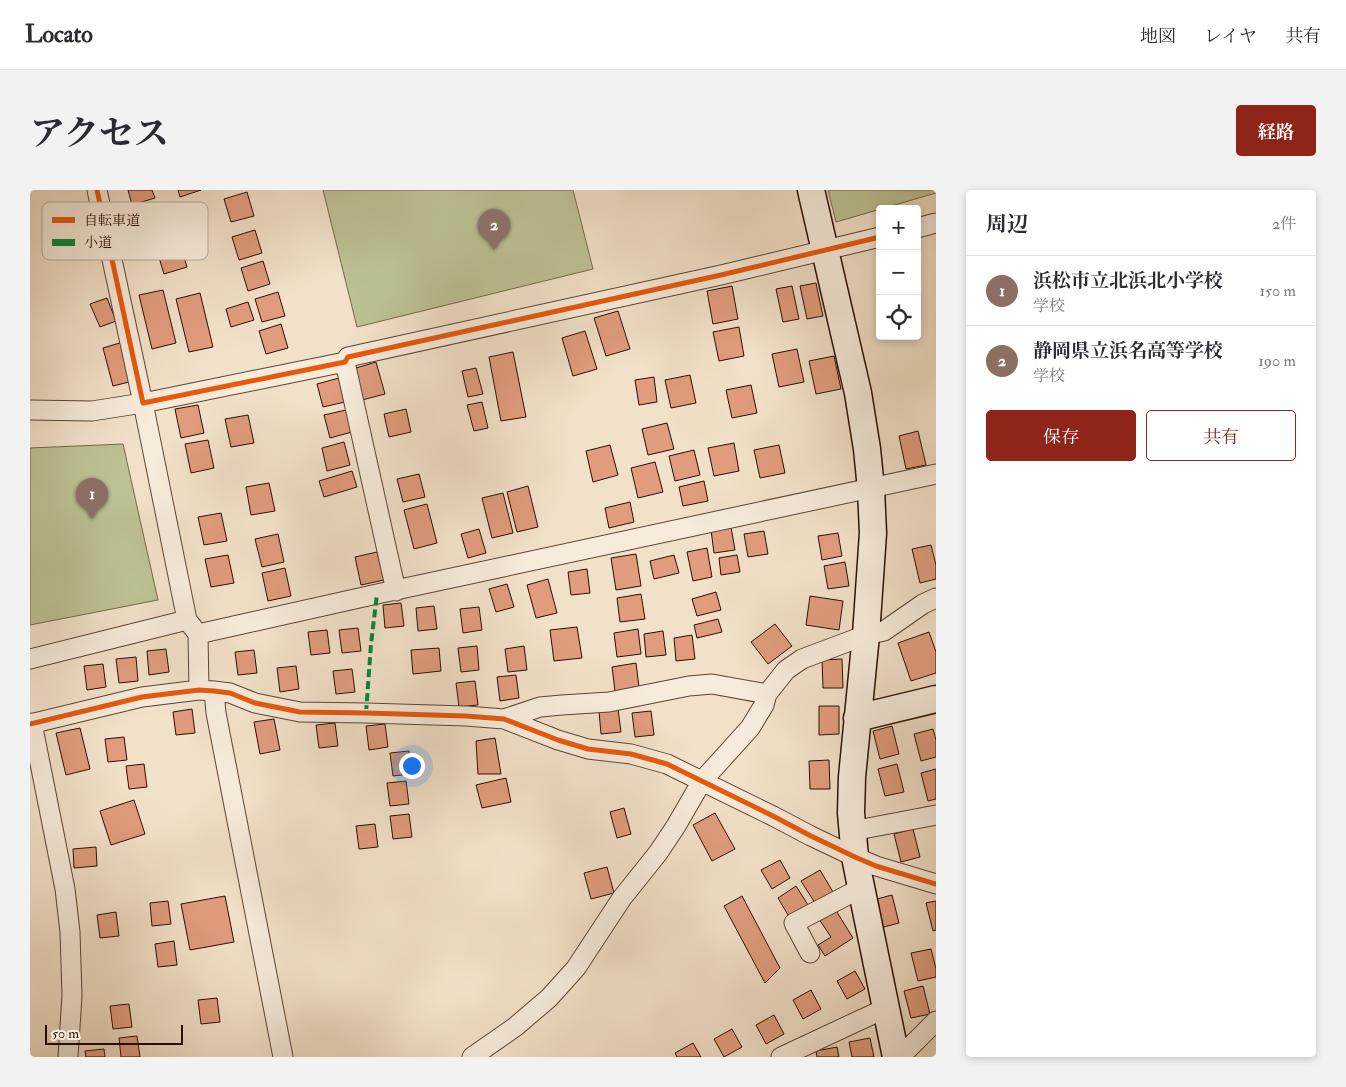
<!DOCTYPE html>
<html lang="ja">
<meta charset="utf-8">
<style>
:root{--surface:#fff;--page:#f2f2f3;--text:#2b2b33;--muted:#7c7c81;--line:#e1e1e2;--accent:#8f2418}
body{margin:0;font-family:"IM FELL Double Pica","Noto Serif JP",serif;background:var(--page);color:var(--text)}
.controls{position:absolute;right:15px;top:15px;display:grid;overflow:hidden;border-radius:5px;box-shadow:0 2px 8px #0003}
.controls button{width:45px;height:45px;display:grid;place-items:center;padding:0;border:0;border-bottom:1px solid var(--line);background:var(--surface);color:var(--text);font:25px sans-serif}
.scale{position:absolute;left:15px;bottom:12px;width:138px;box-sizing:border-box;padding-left:5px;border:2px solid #2b0e03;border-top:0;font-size:14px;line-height:18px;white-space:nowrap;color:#2b0e03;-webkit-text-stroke:4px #f7ecdc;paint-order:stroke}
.you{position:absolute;left:381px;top:575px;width:18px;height:18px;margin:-12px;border:4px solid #fff;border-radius:50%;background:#1a73e8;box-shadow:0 0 0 8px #1a73e833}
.badge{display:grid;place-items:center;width:32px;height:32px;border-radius:50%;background:var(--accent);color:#fff;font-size:16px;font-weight:700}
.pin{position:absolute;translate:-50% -41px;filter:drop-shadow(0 1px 2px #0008)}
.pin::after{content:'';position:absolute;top:26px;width:18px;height:15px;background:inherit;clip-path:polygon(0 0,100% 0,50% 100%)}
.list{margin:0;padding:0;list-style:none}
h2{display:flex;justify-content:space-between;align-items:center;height:65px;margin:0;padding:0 20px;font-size:21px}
h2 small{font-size:16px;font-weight:400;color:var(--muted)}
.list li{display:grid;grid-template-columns:32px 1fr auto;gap:15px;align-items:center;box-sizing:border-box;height:70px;padding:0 20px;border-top:1px solid var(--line)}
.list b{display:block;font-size:19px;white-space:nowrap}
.list p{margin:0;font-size:16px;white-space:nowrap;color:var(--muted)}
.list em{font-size:16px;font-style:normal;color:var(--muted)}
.actions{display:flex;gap:10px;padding:15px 20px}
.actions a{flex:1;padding:11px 0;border:1px solid var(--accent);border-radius:5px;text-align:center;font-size:18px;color:var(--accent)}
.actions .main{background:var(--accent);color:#fff}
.icon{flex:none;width:28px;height:28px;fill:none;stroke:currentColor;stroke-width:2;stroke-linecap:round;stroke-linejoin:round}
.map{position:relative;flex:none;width:906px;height:867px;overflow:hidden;border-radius:5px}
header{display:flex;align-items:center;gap:30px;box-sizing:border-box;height:70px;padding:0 25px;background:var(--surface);border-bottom:1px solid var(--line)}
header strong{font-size:24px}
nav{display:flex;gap:28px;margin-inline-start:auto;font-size:18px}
.intro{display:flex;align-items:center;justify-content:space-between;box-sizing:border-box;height:120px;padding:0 30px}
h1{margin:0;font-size:35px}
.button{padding:12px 22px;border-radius:5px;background:var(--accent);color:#fff;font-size:18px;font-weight:700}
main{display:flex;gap:30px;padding:0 30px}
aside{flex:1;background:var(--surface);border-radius:5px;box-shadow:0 2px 8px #0003}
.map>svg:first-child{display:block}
.green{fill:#bdc295;stroke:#74684c}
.building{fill:#e19c7d;stroke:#2b0e03}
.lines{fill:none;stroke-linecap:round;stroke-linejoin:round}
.street-casing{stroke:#5d4334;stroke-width:21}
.secondary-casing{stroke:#2b0e03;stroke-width:29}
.street{stroke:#f7ecdc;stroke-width:19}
.secondary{stroke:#f7ecdc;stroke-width:26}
.quiet{stroke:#00873e;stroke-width:4;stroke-dasharray:8 4;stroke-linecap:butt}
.cycleway-casing{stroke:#f7ecdc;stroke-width:8}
.cycleway{stroke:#e8590c;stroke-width:5}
.key{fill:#f7ecdc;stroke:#baa99b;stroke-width:1}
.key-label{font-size:14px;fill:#2b0e03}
</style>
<header>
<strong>Locato</strong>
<nav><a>地図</a><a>レイヤ</a><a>共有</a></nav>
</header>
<div class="intro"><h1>アクセス</h1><a class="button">経路</a></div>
<main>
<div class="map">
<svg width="906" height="867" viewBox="0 0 906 867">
<rect width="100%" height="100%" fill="#f2e1c9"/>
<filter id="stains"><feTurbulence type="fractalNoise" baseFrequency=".004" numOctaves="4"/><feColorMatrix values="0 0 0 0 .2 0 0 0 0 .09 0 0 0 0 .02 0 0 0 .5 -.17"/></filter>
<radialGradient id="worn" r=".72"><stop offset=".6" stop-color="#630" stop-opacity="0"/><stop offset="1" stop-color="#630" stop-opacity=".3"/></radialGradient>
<path class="green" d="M293,0h250l20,79 -236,58z
M798,0h108v3l-100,29z
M93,254l35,156 -128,25v-177z"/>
<path class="building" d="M98,0h24l3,8 -23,7z
M148,0h23l-21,7z
M217,2l7,24 -23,6 -7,-23z
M225,40l7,23 -23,7 -7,-23z
M150,54l7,23 -23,7 -7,-23z
M233,71l7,23 -22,7 -7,-23z
M786,93l7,33 -16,3 -7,-33z
M702,96l6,33 -25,5 -6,-33z
M762,96l7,33 -16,3 -7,-33z
M133,100l13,53 -24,6 -13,-54z
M248,102l7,24 -23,6 -7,-23z
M170,103l13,54 -24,5 -13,-53z
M77,108l9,23 -16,6 -10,-23z
M218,112l6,18 -23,7 -5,-18z
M588,121l12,38 -24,7 -12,-38z
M251,134l7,24 -22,6 -7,-23z
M709,137l5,29 -25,5 -6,-29z
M555,141l12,38 -24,7 -11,-38z
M93,152l10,39 -20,5 -10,-38z
M767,159l7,33 -25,5 -7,-33z
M483,162l13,65 -25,4 -12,-64z
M804,166l7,33 -25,5 -7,-33z
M346,172l9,32 -23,6 -9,-31z
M446,178l7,26 -15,3 -6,-26z
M660,185l6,28 -25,5 -6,-28z
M624,187l3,25 -18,3 -4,-25z
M309,188l6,24 -22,5 -6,-23z
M721,195l6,28 -25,5 -6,-28z
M452,212l6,26 -14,3 -7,-26z
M168,215l6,28 -23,5 -6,-29z
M376,219l5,23 -22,5 -5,-23z
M316,220l6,22 -22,6 -6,-23z
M218,225l6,28 -23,4 -6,-28z
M637,233l7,26 -26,6 -6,-26z
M888,241l8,34 -20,4 -7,-33z
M178,250l6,28 -23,5 -6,-29z
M314,252l6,23 -23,6 -5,-23z
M704,253l5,28 -25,5 -6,-28z
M580,255l8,30 -25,7 -7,-31z
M749,255l6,28 -25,5 -6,-28z
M664,260l6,25 -25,6 -6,-25z
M625,272l8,30 -25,6 -7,-30z
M322,281l5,16 -33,10 -5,-16z
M389,284l6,23 -22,5 -6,-23z
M674,291l4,20 -25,5 -4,-19z
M239,293l6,28 -24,4 -5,-28z
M498,296l10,41 -21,5 -10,-40z
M473,303l10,40 -21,5 -10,-40z
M600,312l4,20 -25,6 -4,-20z
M397,314l10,39 -23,6 -10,-39z
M191,323l6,28 -23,4 -6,-28z
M701,337l4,23 -21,3 -3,-23z
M449,339l7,24 -18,5 -7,-24z
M734,341l4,23 -20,3 -4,-23z
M808,343l4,23 -20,4 -4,-24z
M248,344l6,28 -22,5 -7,-28z
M901,355l5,20v14l-16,4 -8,-34z
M677,358l5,29 -19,4 -6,-29z
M347,362l7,28 -23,5 -6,-28z
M606,364l5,32 -25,4 -5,-32z
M198,365l6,28 -23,4 -6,-28z
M644,365l5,18 -25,6 -4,-18z
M707,365l3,17 -19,3 -2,-17z
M815,372l4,24 -21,3 -4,-23z
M255,378l6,28 -23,5 -6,-28z
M557,379l3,24 -19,2 -3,-23z
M518,389l9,34 -21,5 -9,-33z
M477,394l7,23 -18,5 -7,-23z
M686,402l5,18 -24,6 -5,-17z
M611,404l4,25 -25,3 -3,-24z
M780,406l33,5 -4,29 -33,-5z
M371,413l3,23 -19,2 -2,-23z
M404,416l3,23 -19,2 -2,-23z
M449,417l3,23 -19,3 -3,-24z
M688,429l4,13 -25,6 -3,-13z
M745,434l17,22 -24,18 -17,-22z
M547,437l5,31 -28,3 -4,-31z
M328,438l3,23 -19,2 -3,-23z
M608,439l3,25 -24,3 -3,-24z
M297,440l3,23 -19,2 -3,-23z
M633,441l3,24 -20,2 -2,-23z
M899,442l7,20v21l-25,8 -13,-38z
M662,445l3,24 -19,2 -2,-23z
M447,456l2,24 -18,2 -3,-24z
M494,456l3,24 -19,2 -3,-23z
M409,458l2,23 -28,3 -2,-24z
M136,459l3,23 -20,3 -2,-24z
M224,460l3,23 -19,2 -3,-23z
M106,467l2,24 -19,2 -3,-24z
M812,469l1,29h-20l-1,-28z
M606,473l3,24 -24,4 -3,-24z
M73,474l3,23 -19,3 -3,-24z
M266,476l3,23 -19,3 -3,-24z
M322,479l3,23 -19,2 -3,-23z
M486,485l3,23 -19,3 -3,-24z
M445,491l3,24 -19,2 -3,-24z
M789,516h20v28l-20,1z
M162,519l3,24 -19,2 -3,-23z
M588,519l3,23 -20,2 -2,-23z
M621,521l3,24 -19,2 -3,-24z
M244,529l6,31 -20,4 -6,-32z
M305,533l3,23 -19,2 -3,-23z
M355,534l3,23 -19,3 -3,-24z
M862,536l7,28 -19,5 -7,-28z
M50,538l10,41 -24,6 -10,-42z
M903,539l3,11v17l-15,4 -7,-27z
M94,547l3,23 -19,2 -3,-23z
M465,548l6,36h-23l-2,-33z
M379,561l2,23 -18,2 -3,-23z
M799,570l1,29h-20l-1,-28z
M114,574l3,23 -18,2 -3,-23z
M867,574l7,28 -19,4 -7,-27z
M906,579v30l-8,2 -7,-28z
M476,588l5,24 -29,6 -6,-23z
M376,591l3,23 -19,2 -3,-23z
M104,610l11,34 -34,11 -11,-34z
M594,618l7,26 -14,4 -7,-26z
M685,623l20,36 -23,12 -19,-36z
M379,624l3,23 -19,2 -3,-23z
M345,634l3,23 -19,2 -3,-23z
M883,639l7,28 -19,5 -7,-28z
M66,657l1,19 -23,2 -1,-19z
M750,670l10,18 -18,11 -11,-19z
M577,677l7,26 -23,6 -7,-26z
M790,680l13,22 -18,11 -14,-22z
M766,696l14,22 -19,12 -13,-22z
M862,705l7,28 -19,5 -7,-28z
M195,706l9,46 -44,8 -9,-46z
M712,706l38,72 -15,15 -41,-77z
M138,711l3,23 -19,2 -2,-23z
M906,711v29l-3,1 -7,-28z
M805,719l18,29 -28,18 -7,-11 13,-8 -12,-18z
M86,722l3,24 -19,2 -3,-23z
M144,751l3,24 -19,2 -3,-23z
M901,759l5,20v8l-18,4 -7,-28z
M825,781l10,18 -18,10 -10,-18z
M893,796l7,28 -19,4 -7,-27z
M781,800l10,19 -18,10 -10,-19z
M187,808l3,24 -19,2 -3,-24z
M99,814l3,23 -19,2 -3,-23z
M744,825l10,19 -18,10 -10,-19z
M702,839l10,18 -18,10 -10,-18z
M107,846l3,21h-19l-2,-19z
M840,848l4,19h-22l-3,-15z
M663,853l8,14h-24l-2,-4z
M807,857l2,10h-22l-1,-6z
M74,859l1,8h-19l-1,-6z"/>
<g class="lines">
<defs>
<path id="street" d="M67,0l46,213 202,-41 3,-5 373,-82 159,-38
M887,38l19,-5
M315,172l51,229
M0,220l62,1 51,-8 44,217 11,14 1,56
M168,444l179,-40 559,-120
M0,469l157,-39
M184,501l2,22 67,344
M474,529l36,-12 22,-2 47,-3 80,-16 23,-2 55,10
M2,533l33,166 5,43 2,64 -4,61
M0,534l112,-27 57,-7 15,1 16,2 25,10 45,9 66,1 100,3 38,3 54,21 30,9 43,5 36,10 106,52 38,20 44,21 21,9 60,18
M822,641l84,-16
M780,763l-16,-30 67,-35
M442,867l43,-30 34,-29 27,-30 46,-70 36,-45 18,-27 26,-45 48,-53 14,-23 3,-11 19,-24 16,-11 64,-24 18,-4 39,-27 13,-6
M751,867l105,-49
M870,867l36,-36"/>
<path id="secondary" d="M781,0l47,203 9,56 4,40 2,44 -7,102 -14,142 -1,36 4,44 4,20 37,180
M827,528l79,-19"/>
</defs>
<use href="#street" class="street-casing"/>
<use href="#secondary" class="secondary-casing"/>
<use href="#street" class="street"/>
<use href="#secondary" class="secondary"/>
<path class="quiet" d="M336,523l5,-69 6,-50"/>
<defs>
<path id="cycleway" d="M67,0l46,213 202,-41 3,-5 373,-82 159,-38
M0,534l112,-27 57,-7 15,1 16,2 25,10 45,9 66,1 100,3 38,3 54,21 30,9 43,5 36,10 106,52 38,20 44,21 21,9 60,18"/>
</defs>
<use href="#cycleway" class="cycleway-casing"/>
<use href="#cycleway" class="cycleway"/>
</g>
<rect x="12" y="12" width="166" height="58" rx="8" class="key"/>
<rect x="22" y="27" width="23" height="6" fill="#e8590c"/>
<rect x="22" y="49" width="23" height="7" fill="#00873e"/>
<g class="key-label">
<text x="54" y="35">自転車道</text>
<text x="54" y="57">小道</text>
</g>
<rect width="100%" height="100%" filter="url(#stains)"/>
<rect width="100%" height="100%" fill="url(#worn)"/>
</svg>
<div class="controls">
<button>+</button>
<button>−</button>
<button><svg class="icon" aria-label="locate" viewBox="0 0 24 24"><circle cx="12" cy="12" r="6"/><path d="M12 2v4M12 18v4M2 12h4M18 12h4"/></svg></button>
</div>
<div class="scale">50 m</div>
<div class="you"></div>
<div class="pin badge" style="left:62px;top:329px;background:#8d6e63">1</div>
<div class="pin badge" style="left:464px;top:60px;background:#8d6e63">2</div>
</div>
<aside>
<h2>周辺<small>2件</small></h2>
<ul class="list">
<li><span class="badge" style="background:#8d6e63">1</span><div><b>浜松市立北浜北小学校</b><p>学校</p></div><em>150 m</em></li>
<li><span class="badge" style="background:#8d6e63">2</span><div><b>静岡県立浜名高等学校</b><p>学校</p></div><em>190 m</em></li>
</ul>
<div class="actions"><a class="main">保存</a><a>共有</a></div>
</aside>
</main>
